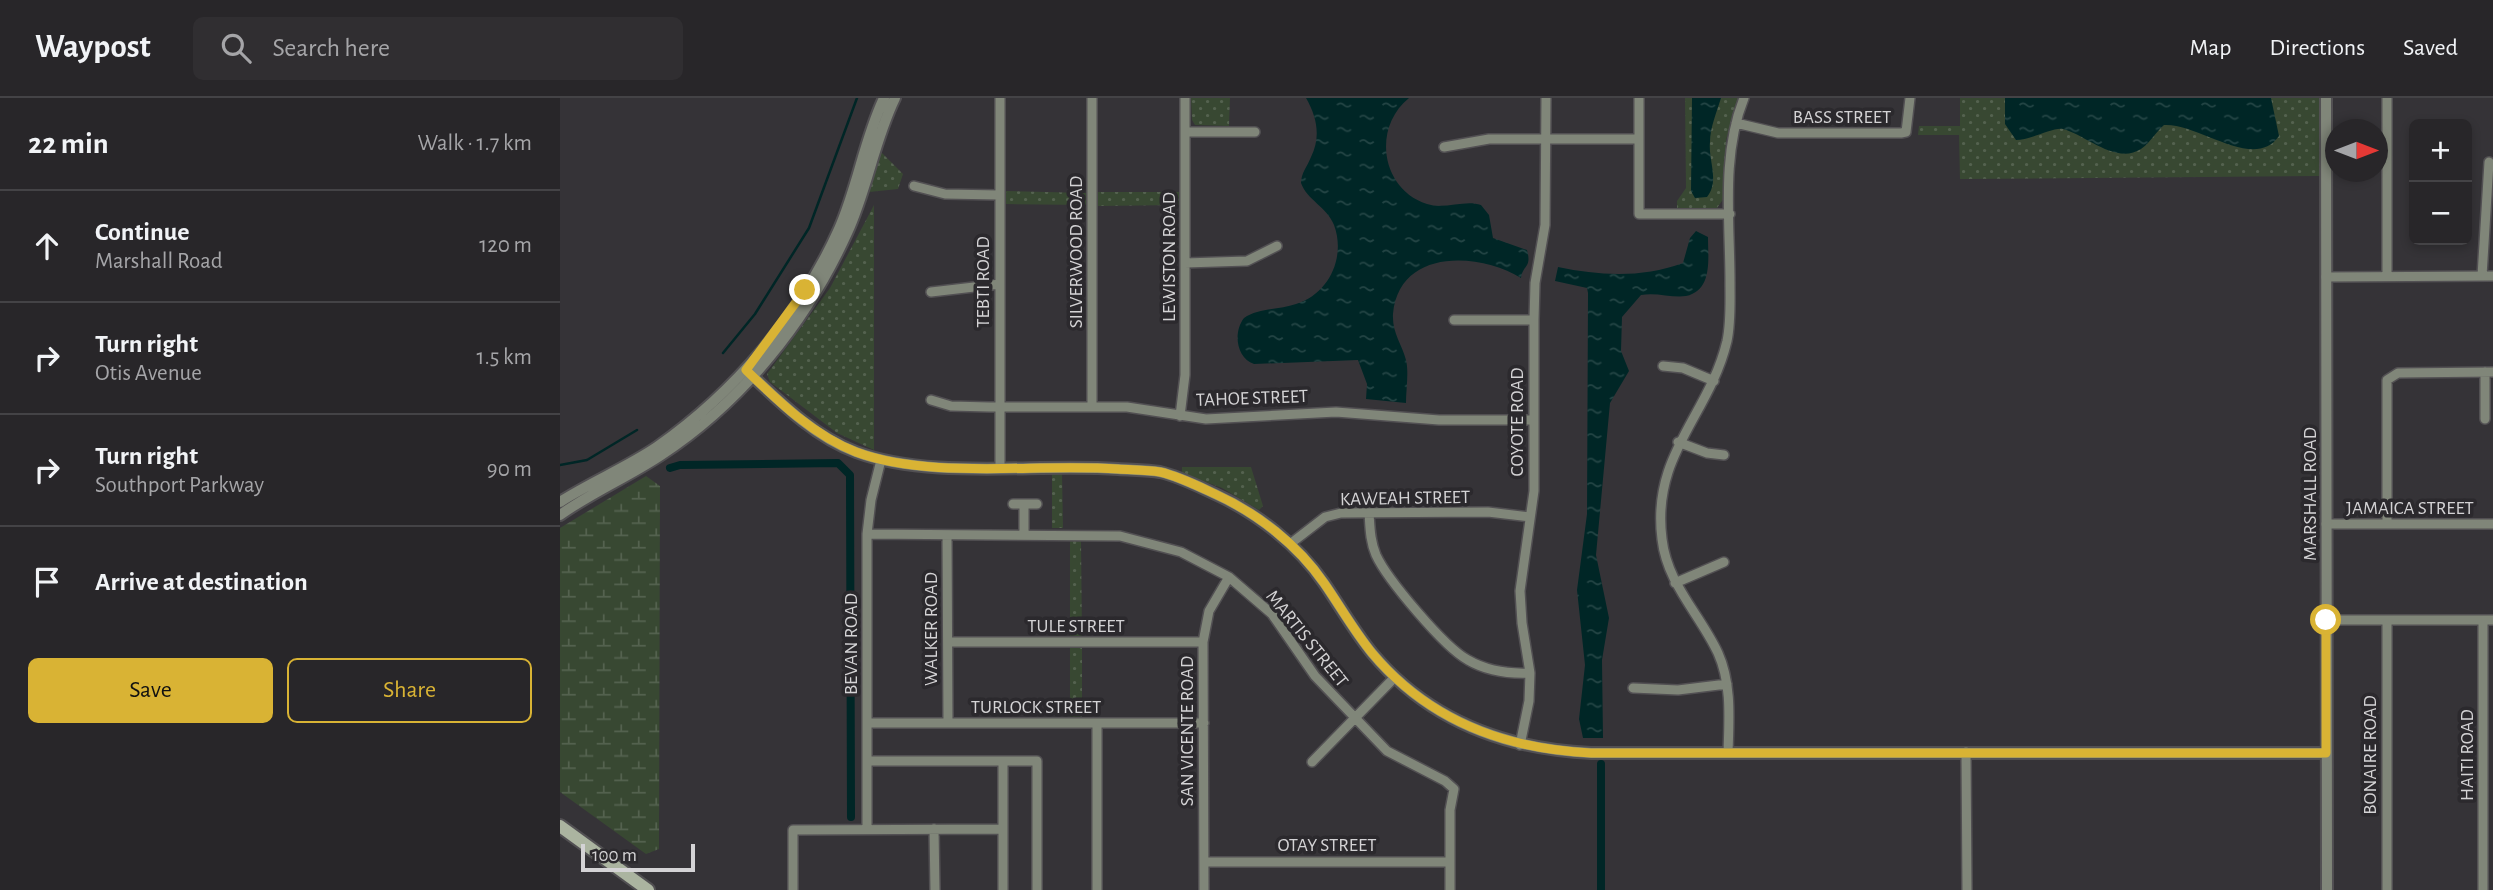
<!DOCTYPE html>
<meta charset="utf-8">
<style>
:root{--surface:#282629;--page:#302e31;--text:#f1f3f6;--muted:#a5a5a8;--line:#444346;--accent:#d9b334}
body{margin:0;font-family:"Alegreya Sans",sans-serif;background:var(--page);color:var(--text)}
.controls{position:absolute;right:21px;top:21px;display:grid;overflow:hidden;border-radius:10px;box-shadow:0 4px 10px #0003}
.controls button{width:63px;height:63px;display:grid;place-items:center;padding:0;border:0;border-bottom:2px solid var(--line);background:var(--surface);color:var(--text);font:35px sans-serif}
.compass{position:absolute;left:1765px;top:21px;width:63px;height:63px;border-radius:50%;background:var(--surface);box-shadow:0 4px 10px #0003;rotate:90deg}
.scale{position:absolute;left:21px;bottom:18px;width:114px;box-sizing:border-box;padding-left:7px;border:4px solid #d4d3d5;border-top:0;font-size:19px;line-height:24px;white-space:nowrap;color:#d4d3d5;-webkit-text-stroke:5px #2b292d;paint-order:stroke}
.stop{position:absolute;width:21px;height:21px;margin:-16px;border:5px solid #d9b334;border-radius:50%;background:#fff}
.stop.end{background:#d9b334;border-color:#fff;box-shadow:0 2px 7px #0008}
.list{margin:0;padding:0;list-style:none}
h2{display:flex;justify-content:space-between;align-items:center;height:91px;margin:0;padding:0 28px;font-size:30px}
h2 small{font-size:23px;font-weight:400;color:var(--muted)}
.list li{display:grid;grid-template-columns:46px 1fr auto;gap:21px;align-items:center;box-sizing:border-box;height:112px;padding:0 28px;border-top:2px solid var(--line)}
.list b{display:block;font-size:26px;white-space:nowrap}
.list p{margin:0;font-size:23px;white-space:nowrap;color:var(--muted)}
.list em{font-size:23px;font-style:normal;color:var(--muted)}
.actions{display:flex;gap:14px;padding:21px 28px}
.actions a{flex:1;padding:16px 0;border:2px solid var(--accent);border-radius:10px;text-align:center;font-size:24px;color:var(--accent)}
.actions .main{background:var(--accent);color:#111}
.icon{flex:none;width:38px;height:38px;fill:none;stroke:currentColor;stroke-width:2;stroke-linecap:round;stroke-linejoin:round}
.map{position:relative;flex:none;width:1933px;height:792px;overflow:hidden}
header{display:flex;align-items:center;gap:42px;box-sizing:border-box;height:98px;padding:0 35px;background:var(--surface);border-bottom:2px solid var(--line)}
header strong{font-size:33px}
nav{display:flex;gap:38px;margin-inline-start:auto;font-size:24px}
.search{width:490px;height:63px;background:var(--page);display:flex;align-items:center;gap:18px;box-sizing:border-box;padding:0 24px;border-radius:10px;color:var(--muted);font-size:26px}
main{display:flex}
aside{flex:1;background:var(--surface)}
.map>svg:first-child{display:block}
.grass{fill:url(#grass-dots)}
.wetland{fill:url(#wetland-marsh)}
.water{fill:url(#water-ripples)}
.lines{fill:none;stroke-linecap:round;stroke-linejoin:round}
.stream{stroke:#002626;stroke-width:2.5}
.canal{stroke:#002626;stroke-width:8}
.minor-casing{stroke:#525053;stroke-width:12}
.tertiary-casing{stroke:#525053;stroke-width:14}
.secondary-casing{stroke:#525053;stroke-width:16}
.minor{stroke:#808679;stroke-width:9}
.tertiary{stroke:#808679;stroke-width:10}
.secondary{stroke:#abb4a0;stroke-width:12}
.route{stroke:#d9b334;stroke-width:9}
.labels{text-anchor:middle;stroke-width:7;stroke-linejoin:round;paint-order:stroke}
.street-label{font-size:19px;fill:#d4d3d5;stroke:#2b292d}
</style>
<header>
<strong>Waypost</strong>
<div class="search"><svg class="icon" aria-label="search" viewBox="0 0 24 24"><circle cx="10" cy="10" r="6"/><path d="M15 15l6 6"/></svg>Search here</div>
<nav><a>Map</a><a>Directions</a><a>Saved</a></nav>
</header>
<main>
<aside>
<h2>22 min<small>Walk · 1.7 km</small></h2>
<ul class="list">
<li><svg class="icon" aria-label="ahead" viewBox="0 0 24 24"><path d="M12 20V5M6 11l6-6 6 6"/></svg><div><b>Continue</b><p>Marshall Road</p></div><em>120 m</em></li>
<li><svg class="icon" aria-label="right" viewBox="0 0 24 24"><path d="M7 20v-9h11M14 6l5 5-5 5"/></svg><div><b>Turn right</b><p>Otis Avenue</p></div><em>1.5 km</em></li>
<li><svg class="icon" aria-label="right" viewBox="0 0 24 24"><path d="M7 20v-9h11M14 6l5 5-5 5"/></svg><div><b>Turn right</b><p>Southport Parkway</p></div><em>90 m</em></li>
<li><svg class="icon" aria-label="arrive" viewBox="0 0 24 24"><path d="M6 21V4h12l-3 4 3 4H6"/></svg><div><b>Arrive at destination</b></div></li>
</ul>
<div class="actions"><a class="main">Save</a><a>Share</a></div>
</aside>
<div class="map">
<svg width="1933" height="792" viewBox="0 0 1933 792">
<defs>
<pattern id="grass-dots" width="8" height="8" patternUnits="userSpaceOnUse" patternTransform="scale(1.75)"><rect width="8" height="8" fill="#384832"/><path d="M2 2h.1M6 6h.1" fill="none" stroke="#54624f" stroke-width="1.8" stroke-linecap="round"/></pattern>
<pattern id="wetland-marsh" width="20" height="14" patternUnits="userSpaceOnUse" patternTransform="scale(1.75)"><rect width="20" height="14" fill="#384832"/><path d="M1 5h8M5 5V1M11 12h8M15 12V8" fill="none" stroke="#54624f"/></pattern>
<pattern id="water-ripples" width="26" height="14" patternUnits="userSpaceOnUse" patternTransform="scale(1.75)"><rect width="26" height="14" fill="#002626"/><path d="M2 4q2-2 4 0t4 0M15 11q2-2 4 0t4 0" fill="none" stroke="#244545"/></pattern>
</defs>
<rect width="100%" height="100%" fill="#353337"/>
<path class="grass" d="M631,0h39l-1,28 -34,-1 -3,-5z
M1125,0h53l-12,42 -2,58 -7,10h-40v-7l9,-13z
M1400,0h360v78l-360,3 -1,-44h-41l1,-9h41z
M321,54l22,22 -5,15 -29,3z
M446,93l80,2v12l-80,-1z
M538,94h81v13l-81,1z
M314,107v245l-37,-17 -67,-51 -3,-8 63,-86z
M622,369h69l12,39 -4,4 -37,-22 -40,-15z
M492,375h10l1,55h-11z
M510,443h11l1,95h-12z
M510,550h12v69h-12z"/>
<path class="wetland" d="M86,378l14,10 -1,363 -13,5 -86,-62v-264z"/>
<path class="water" d="M746,0h103c-37,30 -28,91 18,106 18,6 38,-5 54,1l8,10 4,23 34,12c5,18 -4,14 -6,28 -42,-26 -122,-30 -128,36 -1,19 9,30 13,46 3,12 0,30 0,43l-40,-4 1,-15 -9,-24 -104,4c-18,-6 -21,-32 -10,-46 14,-10 35,-8 52,-14 33,-10 50,-47 38,-79 -7,-18 -27,-25 -33,-42 0,-10 6,-16 10,-26 10,-20 6,-40 -5,-59z
M1132,0h29c-4,13 -11,30 -11,44 -2,18 10,39 -3,55l-12,1 -4,-7z
M1445,0h266l8,38c-25,36 -79,-13 -115,-11 -8,7 -15,19 -23,24 -25,16 -55,-14 -78,-20 -10,-2 -32,11 -47,11l-11,-16z
M1136,133l12,6c0,22 5,53 -22,59 -14,2 -30,-4 -45,-1l-19,22 -1,34 8,20 -19,32 -14,152 13,63 -7,42 1,78h-20l-4,-19 6,-54 -8,-75 10,-76 1,-221 -1,-5 -32,-7 3,-14c43,9 84,11 125,-4l7,-25z"/>
<g class="lines">
<path class="stream" d="M163,255l32,-39 54,-86 48,-130
M0,367l27,-5 50,-30"/>
<path class="canal" d="M110,370l10,-3 158,-2 12,12 1,342
M1041,792v-126"/>
<defs>
<path id="minor" d="M1079,0v116h91
M1827,0v178
M1176,25l42,10h123l5,-1 4,-34
M625,34h70
M884,49l45,-8h150
M354,88l31,8 54,1
M625,165l62,-2 30,-15
M1922,178l7,-114
M1766,179l167,-1
M371,194l69,-8
M894,222h80
M1103,268l20,2 31,13
M1925,274v47
M371,302l20,6 38,1h138l79,12 130,-7 103,8h95
M532,309v-309
M620,318l5,-41v-277
M1118,344l29,11 17,2
M440,369v-369
M453,406h24
M464,406v31
M809,415c1,14 1,28 7,42 11,24 68,92 92,105 19,11 40,14 62,13
M1766,426h167
M1827,426v-144l11,-7 95,-1
M307,436l253,2 61,16 48,25 43,37 43,62 72,75 58,30 9,8 -4,21v80
M387,437l1,188
M730,446l35,-27 16,-4 147,-1 42,5
M1115,485l49,-21
M1766,522h167
M1923,522v270
M388,544h255
M1073,590l45,2 49,-6
M307,625h337
M960,647l9,-44 1,-28 -8,-50 -2,-32 14,-100v-171l1,-37 10,-58 1,-127
M1406,654l1,138
M1168,655c1,-33 4,-69 -10,-100 -18,-39 -51,-69 -56,-114 -11,-85 47,-123 65,-198 4,-19 3,-39 3,-59 0,-60 -9,-127 14,-184
M307,663h170v129
M752,664l83,-85
M307,731v-295l4,-34 10,-40
M374,731l1,61
M644,764h246
M233,792v-60l210,-1
M443,792v-129
M537,792v-166
M644,792l-1,-248 6,-31 20,-34
M1827,792v-270"/>
<path id="tertiary" d="M1766,0l1,792
M186,272c32,30 67,66 110,82 75,28 181,11 262,17 14,1 29,1 42,3 18,4 38,14 55,22 42,19 83,51 109,89 16,23 30,48 48,70 56,67 133,96 219,100h735
M0,404c31,-20 66,-34 97,-55 78,-55 143,-131 182,-218 19,-43 25,-89 45,-131
M0,417c32,-23 68,-38 101,-60 81,-53 146,-134 186,-222 20,-43 27,-92 48,-135"/>
<path id="secondary" d="M0,728l88,64"/>
</defs>
<use href="#minor" class="minor-casing"/>
<use href="#tertiary" class="tertiary-casing"/>
<use href="#secondary" class="secondary-casing"/>
<use href="#minor" class="minor"/>
<use href="#tertiary" class="tertiary"/>
<use href="#secondary" class="secondary"/>
</g>
<g class="lines">
<path class="route" d="M245,192l-59,80c32,31 68,66 110,82 75,28 181,11 262,17 14,1 29,1 42,3 18,4 38,14 55,22 42,19 83,51 109,89 16,23 30,48 48,70 56,67 133,96 219,100h735v-133"/>
</g>
<g class="labels">
<g class="street-label">
<text x="1282" y="25">BASS STREET</text>
<text transform="translate(515 154) rotate(-90)" y="7">SILVERWOOD ROAD</text>
<text transform="translate(608 159) rotate(-90)" y="7">LEWISTON ROAD</text>
<text transform="translate(422 184) rotate(-90)" y="7">TEBTI ROAD</text>
<text transform="translate(692 299) rotate(-2)" y="7">TAHOE STREET</text>
<text transform="translate(956 324) rotate(-90)" y="7">COYOTE ROAD</text>
<text transform="translate(1749 396) rotate(-90)" y="7">MARSHALL ROAD</text>
<text transform="translate(845 399) rotate(-1)" y="7">KAWEAH STREET</text>
<text x="1850" y="416">JAMAICA STREET</text>
<text x="516" y="534">TULE STREET</text>
<text transform="translate(370 531) rotate(-90)" y="7">WALKER ROAD</text>
<text transform="translate(748 540) rotate(51)" y="7">MARTIS STREET</text>
<text transform="translate(290 546) rotate(-90)" y="7">BEVAN ROAD</text>
<text x="476" y="615">TURLOCK STREET</text>
<text transform="translate(626 633) rotate(-90)" y="7">SAN VICENTE ROAD</text>
<text transform="translate(1809 657) rotate(-90)" y="7">BONAIRE ROAD</text>
<text transform="translate(1906 657) rotate(-90)" y="7">HAITI ROAD</text>
<text x="767" y="753">OTAY STREET</text>
</g>
</g>
</svg>
<div class="controls">
<button>+</button>
<button>−</button>
</div>
<svg class="compass" viewBox="-18 -18 36 36"><path d="M0-13l5 13h-10z" fill="#e53935"/><path d="M0 13l5-13h-10z" fill="#a5a5a8"/></svg>
<div class="scale">100 m</div>
<div class="stop" style="left:1766px;top:522px"></div>
<div class="stop end" style="left:245px;top:192px"></div>
</div>
</main>
